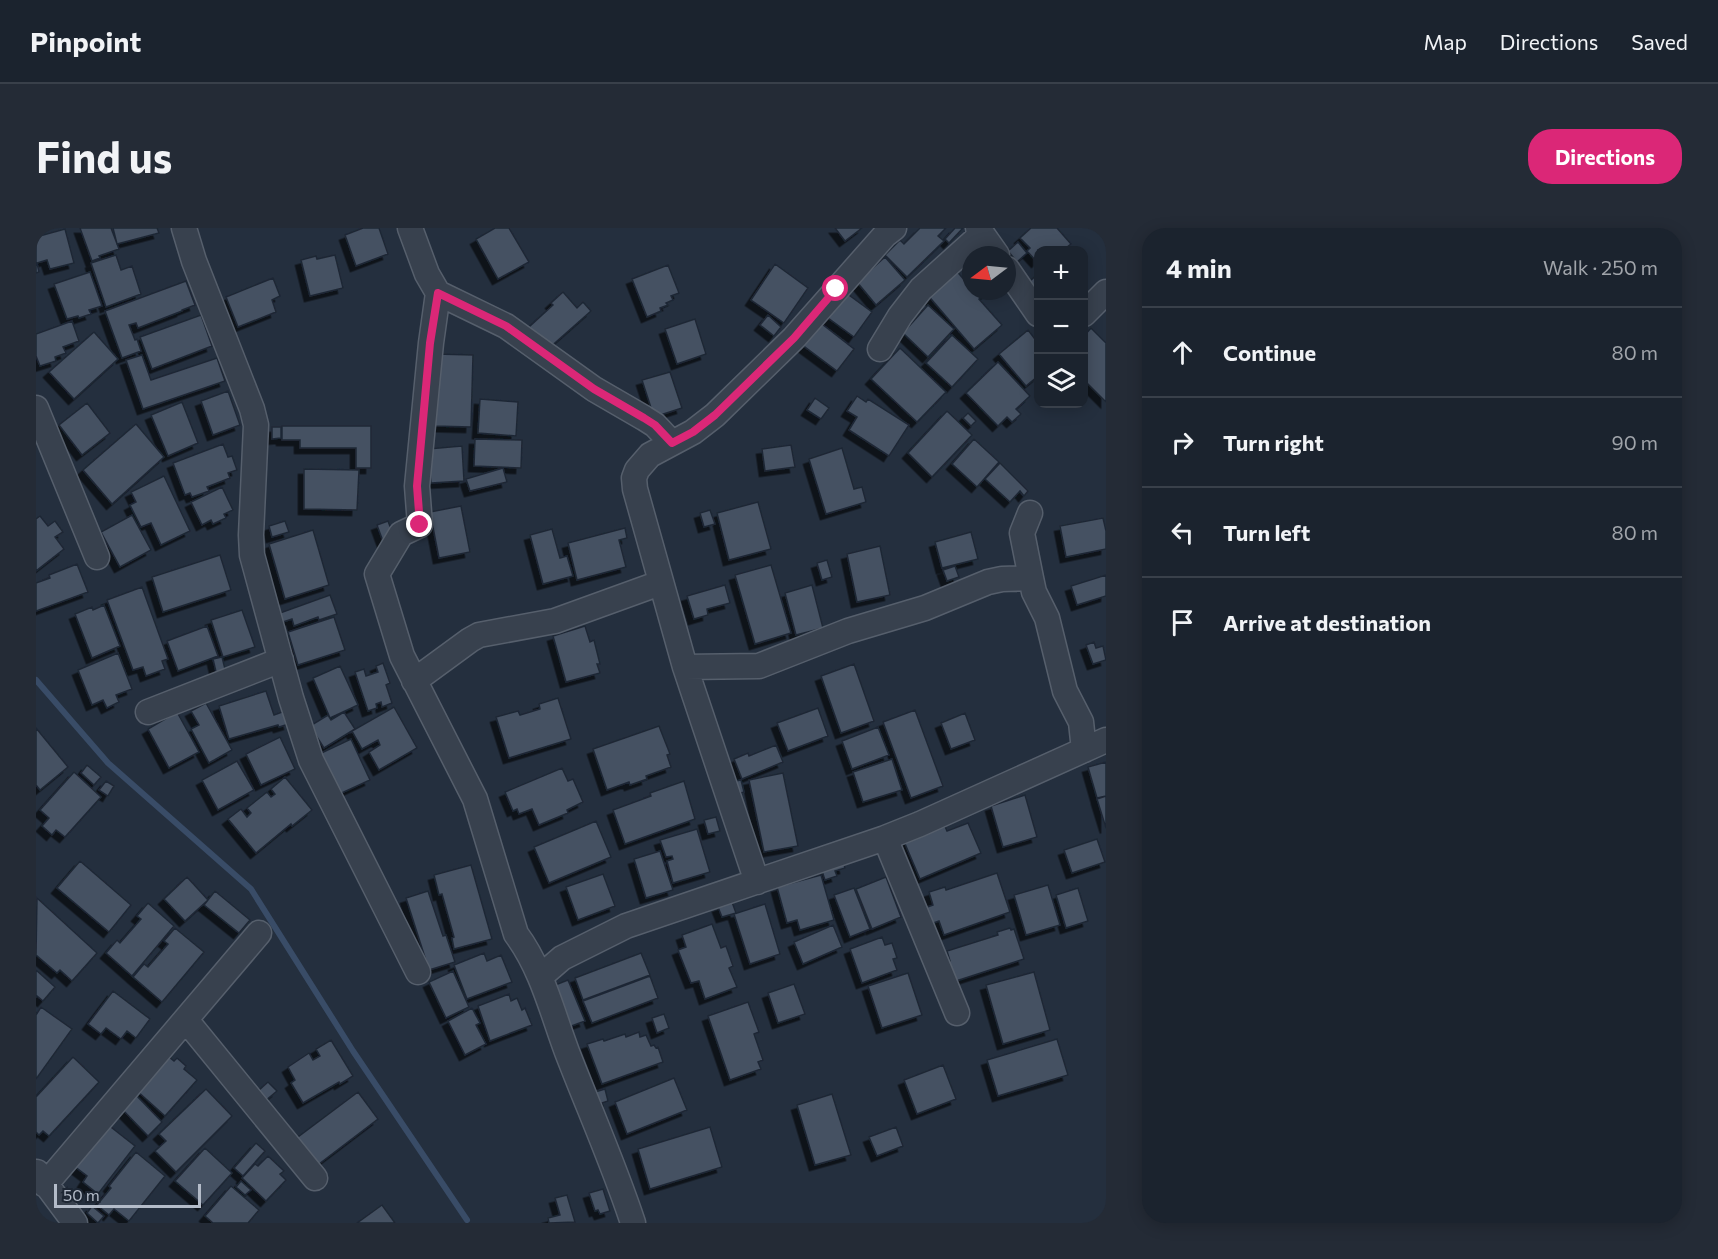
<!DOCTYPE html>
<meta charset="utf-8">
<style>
:root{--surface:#1b232e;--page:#242b36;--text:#f1f3f6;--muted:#a0a4aa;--line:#39404a;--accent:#db2777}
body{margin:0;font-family:Commissioner,sans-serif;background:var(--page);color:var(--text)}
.controls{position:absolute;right:18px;top:18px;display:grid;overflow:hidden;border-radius:12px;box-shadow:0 3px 15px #0003}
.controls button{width:54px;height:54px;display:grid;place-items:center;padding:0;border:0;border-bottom:2px solid var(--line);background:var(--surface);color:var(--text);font:30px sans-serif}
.compass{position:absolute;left:926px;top:18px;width:54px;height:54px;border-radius:50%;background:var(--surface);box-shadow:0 3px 15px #0003;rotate:254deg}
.scale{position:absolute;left:18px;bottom:15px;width:147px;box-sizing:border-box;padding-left:6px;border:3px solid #b4bcc9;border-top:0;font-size:16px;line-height:21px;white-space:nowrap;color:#b4bcc9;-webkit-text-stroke:4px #1d2633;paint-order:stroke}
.stop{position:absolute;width:18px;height:18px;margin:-14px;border:4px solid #db2777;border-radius:50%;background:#fff}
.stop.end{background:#db2777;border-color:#fff;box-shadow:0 2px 6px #0008}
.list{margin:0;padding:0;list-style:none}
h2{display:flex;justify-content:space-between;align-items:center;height:78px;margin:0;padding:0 24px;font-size:26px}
h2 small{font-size:20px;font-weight:400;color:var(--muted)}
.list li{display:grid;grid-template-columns:39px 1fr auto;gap:18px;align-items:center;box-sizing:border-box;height:90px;padding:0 24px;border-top:2px solid var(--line)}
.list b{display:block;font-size:22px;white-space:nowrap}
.list em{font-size:20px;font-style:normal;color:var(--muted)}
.icon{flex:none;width:33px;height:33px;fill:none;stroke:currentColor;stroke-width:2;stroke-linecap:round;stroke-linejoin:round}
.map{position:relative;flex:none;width:1070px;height:995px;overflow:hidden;border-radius:24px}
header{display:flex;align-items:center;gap:36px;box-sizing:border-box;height:84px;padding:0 30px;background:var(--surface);border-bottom:2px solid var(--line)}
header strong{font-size:28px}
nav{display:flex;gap:33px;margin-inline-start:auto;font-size:21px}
.intro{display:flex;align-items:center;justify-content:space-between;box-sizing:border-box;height:144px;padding:0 36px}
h1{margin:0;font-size:42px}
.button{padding:15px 27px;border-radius:24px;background:var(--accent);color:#fff;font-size:21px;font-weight:700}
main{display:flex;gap:36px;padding:0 36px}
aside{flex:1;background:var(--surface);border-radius:24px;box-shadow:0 3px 15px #0003}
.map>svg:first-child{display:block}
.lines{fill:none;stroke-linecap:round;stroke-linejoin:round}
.stream{stroke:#394c67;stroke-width:6}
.building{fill:#455162;stroke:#1f2835;stroke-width:1.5;filter:url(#shadow)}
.minor-casing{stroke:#565f6c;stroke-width:27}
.minor{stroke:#38414e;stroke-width:24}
.route{stroke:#db2777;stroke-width:8}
</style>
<header>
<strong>Pinpoint</strong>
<nav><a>Map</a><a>Directions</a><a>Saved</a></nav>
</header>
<div class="intro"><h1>Find us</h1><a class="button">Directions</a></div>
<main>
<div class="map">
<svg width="1070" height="995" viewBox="0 0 1070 995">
<defs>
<filter id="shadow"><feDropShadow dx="-5.5" dy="5.5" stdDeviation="0" flood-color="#0009"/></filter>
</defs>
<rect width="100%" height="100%" fill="#242f3e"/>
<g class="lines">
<path class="stream" d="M0,452l72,83 143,126 102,162 114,169"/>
</g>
<path class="building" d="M44,0h31l8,21 -20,7 1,2 -8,3z
M77,0h44l2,5 -42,11z
M327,0h16l9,26 -32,12 -11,-31z
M459,0h14l20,34 -31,17 -22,-40z
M799,0h27l-17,13z
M884,0h26l-8,8 6,5 -37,36 -22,-22 15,-15 4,4z
M919,0h8l-14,15 -4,-4z
M995,0h26l14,16 -8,6h-25v11l-1,1 -10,-11 3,-3 -10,-10z
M29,1l9,34 -24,6 -3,-9 -10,3 2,9 -3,1v-36z
M982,14l9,11 -10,9 -9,-11z
M80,27l5,15 11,-4 9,28 -35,13 -15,-44z
M299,27l8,33 -33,8 -9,-36 15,-4 1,3z
M849,29l20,23 -29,25 -19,-23z
M739,36l33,24 -24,35 -33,-23z
M632,37l11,28 -8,3 2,4 -7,3 2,2 -8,3 1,3 -14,6 -15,-38z
M918,40l12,14 5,-4v13h14l2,2 -8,6 23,26 -28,24 -48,-56z
M54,44l12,34 -13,4 2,4 -12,4 -1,-2 -11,3 -13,-35z
M1002,46v33l-16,-19z
M237,50l7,18 -8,4 4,12 -38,15 -12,-30z
M150,53l9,24 -13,5v1l-44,17 -2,-5 -7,2 6,15 2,-1 4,12 -19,7 -17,-47z
M806,62l30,22 -18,25 -30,-22z
M527,64l14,16 6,-6 8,9 -43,38 -19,-22 24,-22 -2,-2z
M892,77l26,24 -26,28 -25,-24z
M165,87l11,31 -60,23 -12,-32z
M732,87l13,12 -7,9 -14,-11z
M659,91l11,35 -29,10 -12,-35z
M36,93l7,20 -16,6 3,6 -11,4 1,4 -16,5 -4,-10v-22z
M782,93l36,28 -17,22 -36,-27z
M1055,100l15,15v59l-22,-22v-44z
M992,102l10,13v33l-12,10 -27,-32z
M58,104l24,27 -44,40 -25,-27z
M916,107l26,24 -26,28 -26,-24z
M864,120l46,44 -29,30 -46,-43z
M399,126l38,1 -2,72 -37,-1z
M106,127l9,25 66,-22 8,23 -82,28 -17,-49z
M962,134l32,34 -14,13 5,5 -9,8 -5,-5 -9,9 -32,-33z
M634,144l12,36 -28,9 -12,-37z
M192,163l12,34 -27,10 -12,-34z
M821,168l9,6 2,-3 41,26 -20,31 -40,-26 8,-13 -10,-6z
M779,170l14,10 -8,11 -14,-9z
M444,171l38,3 -2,34 -38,-3z
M146,174l16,41 -30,13 -17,-41z
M51,175l23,30 -28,22 -23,-30z
M911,183l25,24 -40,42 -24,-24z
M932,185l8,8 -5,5 -8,-8z
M100,196l28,33 -52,47 -29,-34z
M246,198h89v42h-15v-20h-56v-8h-18z
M236,199h9v11l-9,1z
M439,211l47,1 -1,28 -47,-2z
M938,211l25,23 -22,25 -25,-23z
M187,216l5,13 4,-1 5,14 -9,3 2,5 -23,9 2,4 -17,6 -2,-4 -5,2 -12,-32z
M755,217l4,22 -30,4 -3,-22z
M426,218l2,35 -33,2 -3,-34z
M806,220l12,41 8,-2 4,15 -40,12 -17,-55z
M964,235l28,28 -4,5 -4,-5 -10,11 -25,-23z
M467,240l4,14 -37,9 -4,-12z
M268,241l55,1 -2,40 -53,-1z
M128,248l26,55 -29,14 -10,-22 -10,4 -11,-22 6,-3 -5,-10z
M186,259l11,23 -9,4 2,4 -13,6 -2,-4 -9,5 -11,-23z
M722,274l13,47 -42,11 -12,-47z
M425,278l9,46 -31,6 -9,-46z
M674,282l5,14 -11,3 -4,-14z
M96,287l19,35 -31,17 -19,-35z
M4,288l8,10 7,-5 8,11 -8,5 9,12 -28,22v-52z
M1067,290l3,13v18l-40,8 -6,-31z
M249,293l4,11 -17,5 -3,-11z
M352,293l7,19 -11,4 -7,-19z
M589,300l2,10 -8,2 7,27 -49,13 -9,-37z
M516,301l8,29 7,-2 6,20 -30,8 -13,-49z
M277,302l16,55 -44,14 -16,-55z
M935,304l7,27 -36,9 -7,-26z
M844,318l10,49 -33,7 -10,-48z
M184,327l11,35 -68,22 -11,-35z
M791,332l5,17 -10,3 -5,-17z
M41,336l11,28 -52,19v-28l14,-5 -1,-3z
M735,337l20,68 -36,11 -20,-69z
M919,338l4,11 -12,4 -4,-11z
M1070,347v21l-29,9 -6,-19z
M689,357l5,18 -23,6 1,6 -14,4 -7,-23z
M776,357l11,43 -27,7 -11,-42z
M106,359l26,72 -6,2 3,8 -19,7 -3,-9 -10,3 -26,-70z
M294,367l7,19 -18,6 -1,-3 -24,9 -2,-7 -9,3 -3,-9z
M68,377l16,41 -28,12 -17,-44 17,-7 1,3z
M206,382l13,37 -32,10 -12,-37z
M298,389l11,33 -47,15 -10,-33z
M171,398l11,30 -40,15 -11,-30z
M549,398l5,16 4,-2 6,24h-3l3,9 -34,9 -13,-46z
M1058,414l2,6 7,-2 3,14 -13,4 -7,-19z
M82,425l14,36 -16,6 3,7 -12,6 -4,-8 -11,5 -14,-35z
M186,429l4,16 -9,3 -4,-17z
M347,435l7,20 -4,2 6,18 -10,4 -1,-5 -5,2 1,4 -9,3 -13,-39 9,-3 2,7 12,-4 -2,-6z
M818,436l20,57 -33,12 -20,-57z
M304,438l18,39 -28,13 -17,-40z
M230,463l8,24 11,-4 4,13 -10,3 -1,-2 -49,14 -10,-33z
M522,470l13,41 -62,19 -13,-41 22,-6 2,4 20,-6 -1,-5z
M170,475l26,47 -23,13 -18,-34 8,-4 -8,-14z
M358,479l23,41 -38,22 -10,-18 11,-7 -2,-5 -16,9 -10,-18z
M782,480l10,28 -40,15 -11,-28z
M879,482l28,76 -32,12 -28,-76z
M141,484l22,40 -30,16 -21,-39z
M308,484l11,17 -31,19 -14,-22 18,-11 3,5z
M929,485l10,27 -24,9 -10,-26z
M623,498l11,28 -3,1 4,12 -25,9 1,3 -17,6 -1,-3 -22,8 -14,-41z
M842,499l11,28 -37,14 -10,-28z
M0,500l32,39 -28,23 -4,-5z
M244,509l15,32 -34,16 -15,-31z
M315,511l19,41 -37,17 -18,-41z
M740,517l7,17 -41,17 -8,-20 14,-6 1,3z
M856,531l10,31 -39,12 -10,-30z
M201,533l17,29 -36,20 -16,-30z
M1070,534v34l-9,2 -9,-31z
M51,537l14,12 -7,8 -13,-12z
M526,540l6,13 5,-2 10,23 -16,8 1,3 -29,12 -7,-16 -13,5 -2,-5 -4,2 -8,-19z
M38,544l27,25 -36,40 -9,-7 -4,5 -10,-9 7,-8 -9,-8z
M747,545l15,73 -34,6 -15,-72z
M249,549l27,33 -20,16 -1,-2 -35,29 -28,-34 13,-10 6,8 4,-4 -4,-5 20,-16 4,5 4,-3 -4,-5z
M705,552l3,12 -9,3 -4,-13z
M70,553l8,5 -6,10 -9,-6z
M648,553l11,38 -70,25 -12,-34 38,-14 -1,-3z
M989,567l12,42 -34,10 -12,-41z
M1070,568v32l-9,-29z
M680,589l4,14 -12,3 -4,-14z
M560,593l15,36 -62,26 -15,-36z
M907,594l4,9 21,-8 13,30 -61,26 -17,-40z
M661,601l13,43 -37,11 -6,-22 6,-2 -1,-3 -6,1 -6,-17z
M1061,611l8,23 -33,11 -8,-23z
M624,623l13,39 -27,8 -12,-39z
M806,630l3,10 -10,3 2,5 -12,4 -5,-15z
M44,633l51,44 -22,27 -52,-44z
M435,637l21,74 -38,10 -2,-11 2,-1 -12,-43 -3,1 -5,-20z
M961,645l13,39 -66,23 -5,-14 -11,4 -6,-16 11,-4 -4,-13 16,-5 1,3z
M567,646l12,32 -37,14 -12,-33z
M785,647l13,45 -34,10 -3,-10 -10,3 -10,-36z
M151,649l21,23 -23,21 -21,-22z
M850,649l15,40 -29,12 -16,-40z
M1012,657l12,40 -34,10 -12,-40z
M818,660l16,41 -20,8 -16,-42z
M1042,660l10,33 -22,7 -10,-33z
M179,663l35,29 -11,13 -35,-28z
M392,663l15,45 3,-1 9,27 -26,8 -23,-72z
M1,670l60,55 -25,28 -12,-11 -3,3 -21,-18z
M696,674l4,11 -14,4 -4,-10z
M112,675l26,23 -42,50 -26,-23 11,-13 3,3 21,-24 -4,-3z
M729,676l15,50 -30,10 -16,-50z
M676,696l9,24 5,-2 7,20 -4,2 8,19 -32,12 -6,-18 -8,2 -13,-33 8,-3 -4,-12z
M797,697l9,22 -39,17 -9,-22z
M139,700l29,24 -42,50 -29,-25 11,-13 4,3 20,-23 -4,-3z
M974,700l1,2 3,-1 10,30 -68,22 -10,-19 4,-1 -3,-10 51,-16 -1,-3z
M846,709l3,8 7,-2 5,15 -4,1 4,11 -35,13 -12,-34z
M448,725l3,8 14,-6 11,27 -45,17 -13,-34z
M605,725l9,22 -67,25 -8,-22z
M0,742l19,17 -12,14 -6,-5 -1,1z
M417,743l16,36 -23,11 -17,-36z
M998,744l16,58 -47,14 -17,-59z
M872,745l14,42 -40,13 -14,-42z
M614,748l8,22 -66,25 -9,-22z
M532,752l17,41 -19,7 -16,-41z
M758,756l11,30 -27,9 -10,-30z
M77,763l37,28 -14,19 -9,-7 -6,8 -15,-11 -5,6 -13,-10z
M473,766l2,7 6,-3 5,12 3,-2 7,17 -42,16 -12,-35z
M712,774l11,30 -5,2 9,26 -5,2 3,7 -31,11 -22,-64z
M5,779l31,22 -36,50v-64z
M436,780l8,15 -4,2 10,19 -21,11 -17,-34z
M628,786l5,14 -12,5 -5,-15z
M603,804l1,5 6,-2 5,11 3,-1 2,3 2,-1 5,15 -61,22 -15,-40 16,-5 1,2 21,-7 1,3z
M1021,811l11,36 -70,21 -11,-36z
M295,812l22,36 -13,8 -1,-2 -36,21 -12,-20 4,-3 -7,-13 21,-14 4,7 7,-4 -4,-7z
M128,825l10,8 3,-3 9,8 -2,3 13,11 -32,36 -29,-26z
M37,829l26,25 -50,54 -6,-5 -4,4 -3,-3v-35z
M907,837l13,34 -39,15 -13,-34z
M638,850l13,32 -60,24 -12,-32z
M232,854l9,9 -12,10 -8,-9z
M170,861l26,27 -56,56 -21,-21 11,-10 -7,-7z
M569,861l3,12 -9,3 -4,-12z
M97,864l29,30 -14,14 -29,-30z
M322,864l20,27 -63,48 -21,-27z
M796,866l19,61 -36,10 -18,-60z
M71,896l28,22 -37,48 -15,-12 4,-6 -13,-10z
M674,899l12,40 -72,22 -12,-40z
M860,899l7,19 -26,10 -8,-19z
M220,915l9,8 -22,25 -9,-8z
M169,920l27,25 -29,32 -28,-24z
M100,924l29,24 -36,45 -15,-12 -5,6 -12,-10 14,-17 -2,-2z
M232,928l16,15 -4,3 6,6 -20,21 -24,-23 13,-14 3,2z
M205,953l10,9 -6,5 -9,-8z
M195,958l28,24 -11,13h-35l-8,-7z
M567,961l7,22 -10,3 -2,-4 -3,1 -6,-18z
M531,967l8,27 -26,1 -1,-5 12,-3 -5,-17z
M346,977l13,18h-38z
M56,978l12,10 -6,7 -11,-10z"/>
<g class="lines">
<defs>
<path id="minor" d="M148,0l10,33 58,148 4,16 -5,110 1,20 39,143 20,62 107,212
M374,0l17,46 11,19 68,33 88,63 50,29 11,7 17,18
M942,0l19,27
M971,41l31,45
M402,65l-7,50 -14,143 3,39 -19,9 -24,40 25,82 73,143 41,135c26,35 36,78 51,118 22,57 47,113 66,171
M1048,86l22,-22
M844,121l20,-33 21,-27 61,-55
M0,180l61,149
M994,285l-8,20 9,45 3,14 13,26 18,73 16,31 3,28
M649,439l74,-1 89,-35 77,-23 63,-26 14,-3 29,-1
M378,453l56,-41 9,-5 76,-14 105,-38
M112,484l133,-52
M849,610l72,175
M721,654l-72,-215 -50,-178 -1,-11 3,-8 13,-15 43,-23 22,-17 79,-77 91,-103 9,-7
M504,749l22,-19 64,-32 259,-88 35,-14 186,-84
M150,792l129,158
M1,944l38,51
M9,957l214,-252"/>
</defs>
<use href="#minor" class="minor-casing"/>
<use href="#minor" class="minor"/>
</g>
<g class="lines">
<path class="route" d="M384,297l-3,-39 13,-143 8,-50 68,33 88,63 50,29 11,7 17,18 21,-11 22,-17 79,-77 42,-49"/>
</g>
</svg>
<div class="controls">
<button>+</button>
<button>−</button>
<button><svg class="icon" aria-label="layers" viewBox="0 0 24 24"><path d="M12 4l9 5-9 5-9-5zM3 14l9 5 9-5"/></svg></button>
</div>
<svg class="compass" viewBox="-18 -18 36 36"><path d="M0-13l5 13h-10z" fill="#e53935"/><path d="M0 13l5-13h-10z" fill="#a0a4aa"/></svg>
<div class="scale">50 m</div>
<div class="stop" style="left:800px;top:61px"></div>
<div class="stop end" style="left:384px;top:297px"></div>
</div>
<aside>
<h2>4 min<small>Walk · 250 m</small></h2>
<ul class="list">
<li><svg class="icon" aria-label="ahead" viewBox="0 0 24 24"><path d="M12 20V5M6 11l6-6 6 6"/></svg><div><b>Continue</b></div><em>80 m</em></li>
<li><svg class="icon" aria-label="right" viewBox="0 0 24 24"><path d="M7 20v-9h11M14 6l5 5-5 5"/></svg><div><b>Turn right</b></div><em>90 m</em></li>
<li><svg class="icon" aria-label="left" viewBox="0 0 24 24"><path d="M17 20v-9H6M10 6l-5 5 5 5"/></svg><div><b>Turn left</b></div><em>80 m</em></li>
<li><svg class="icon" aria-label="arrive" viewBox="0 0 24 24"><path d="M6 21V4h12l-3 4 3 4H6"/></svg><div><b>Arrive at destination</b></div></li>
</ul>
</aside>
</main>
